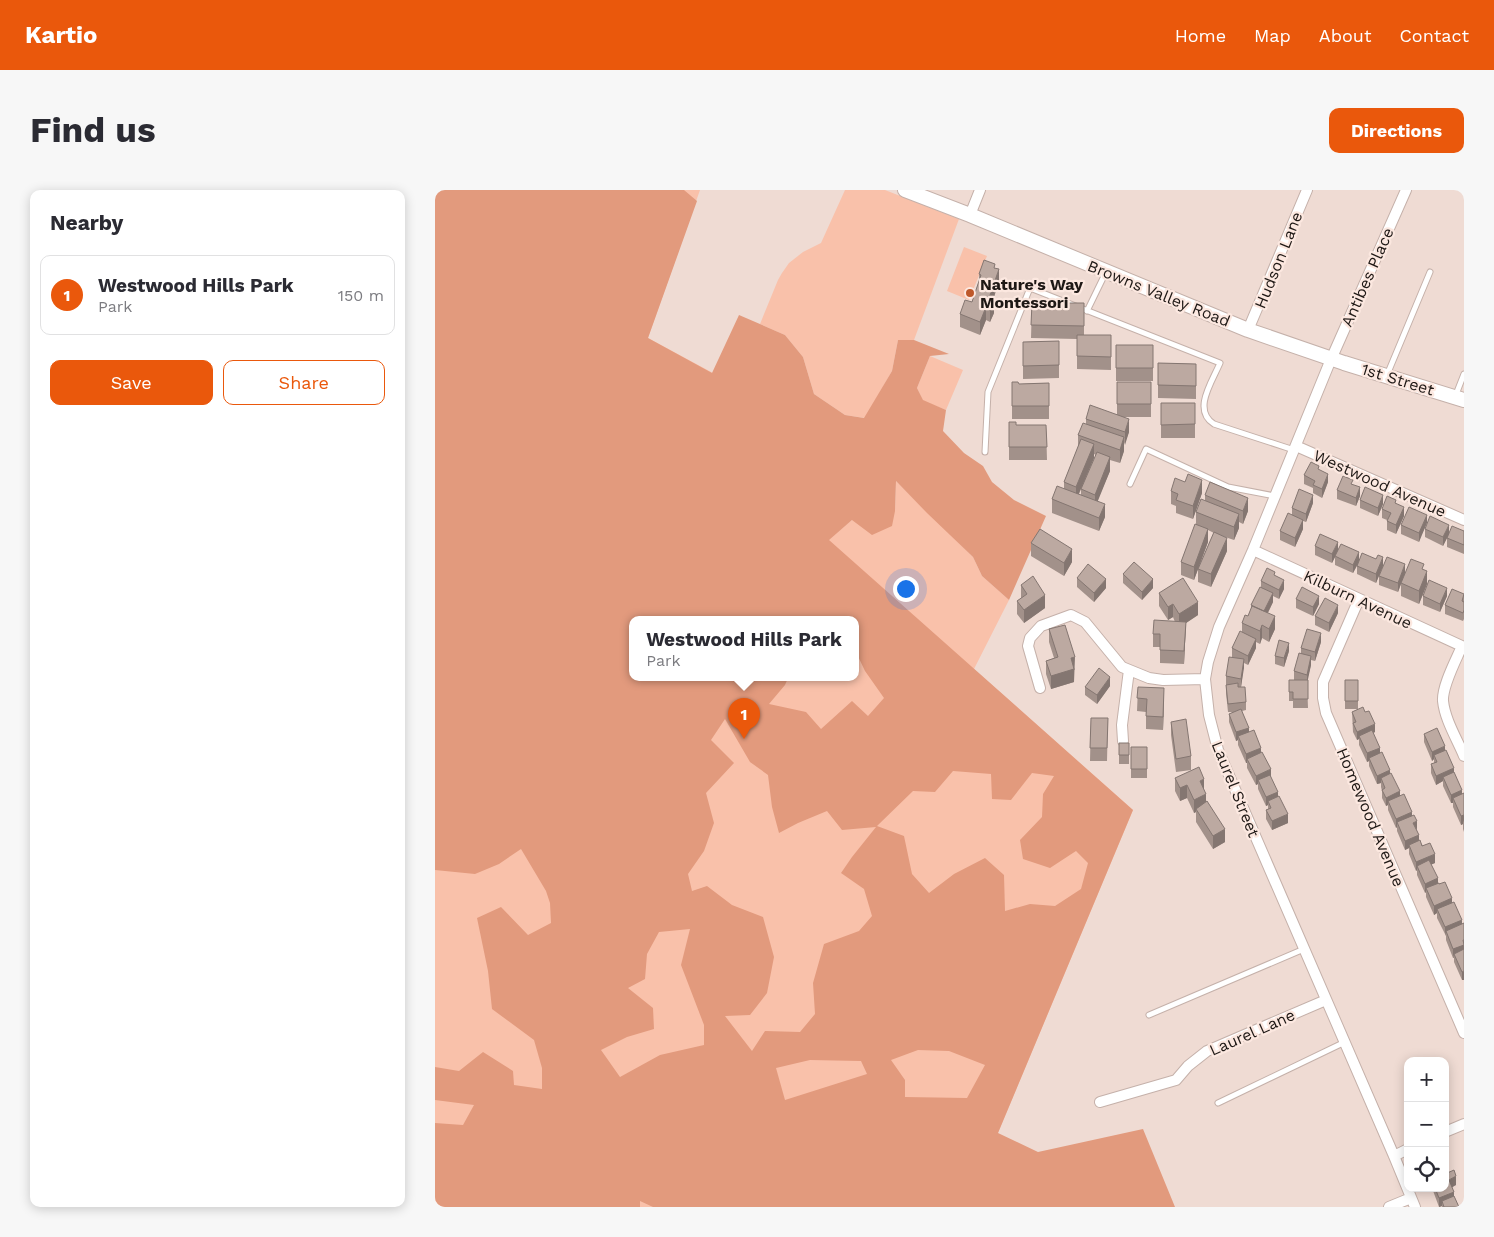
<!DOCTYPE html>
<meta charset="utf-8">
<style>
:root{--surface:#fff;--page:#f7f7f7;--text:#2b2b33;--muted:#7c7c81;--line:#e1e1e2;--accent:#ea580c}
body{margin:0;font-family:"Work Sans",sans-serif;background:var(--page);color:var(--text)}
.controls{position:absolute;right:15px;bottom:15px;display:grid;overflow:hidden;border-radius:10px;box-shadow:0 2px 12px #0003}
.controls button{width:45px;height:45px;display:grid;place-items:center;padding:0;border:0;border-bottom:1px solid var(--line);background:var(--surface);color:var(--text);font:25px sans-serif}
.you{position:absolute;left:470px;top:398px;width:18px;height:18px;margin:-12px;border:4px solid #fff;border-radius:50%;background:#1a73e8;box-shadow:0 0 0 8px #1a73e833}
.badge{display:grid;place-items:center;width:32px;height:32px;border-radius:50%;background:var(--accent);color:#fff;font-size:16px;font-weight:700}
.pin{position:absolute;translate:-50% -41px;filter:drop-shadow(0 1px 2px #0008)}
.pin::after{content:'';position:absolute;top:26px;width:18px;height:15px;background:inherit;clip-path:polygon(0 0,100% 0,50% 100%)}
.popup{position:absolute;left:194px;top:426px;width:230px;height:65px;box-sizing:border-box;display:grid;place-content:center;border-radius:10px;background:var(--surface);filter:drop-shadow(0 1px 4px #0005);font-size:16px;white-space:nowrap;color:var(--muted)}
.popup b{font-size:19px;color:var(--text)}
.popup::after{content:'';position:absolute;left:50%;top:100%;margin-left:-10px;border:10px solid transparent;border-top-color:var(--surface)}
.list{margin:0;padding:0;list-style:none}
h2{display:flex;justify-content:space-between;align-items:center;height:65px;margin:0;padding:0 20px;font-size:21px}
h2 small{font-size:16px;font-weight:400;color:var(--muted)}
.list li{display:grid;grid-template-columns:32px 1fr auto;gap:15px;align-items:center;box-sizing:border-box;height:80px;margin:0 10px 10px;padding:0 10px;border:1px solid var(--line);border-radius:10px}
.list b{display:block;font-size:19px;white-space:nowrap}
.list p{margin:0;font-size:16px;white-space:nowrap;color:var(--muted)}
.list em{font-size:16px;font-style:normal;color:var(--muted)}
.actions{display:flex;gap:10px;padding:15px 20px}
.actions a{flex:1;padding:11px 0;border:1px solid var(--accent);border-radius:10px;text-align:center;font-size:18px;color:var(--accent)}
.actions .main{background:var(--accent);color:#fff}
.icon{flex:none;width:28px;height:28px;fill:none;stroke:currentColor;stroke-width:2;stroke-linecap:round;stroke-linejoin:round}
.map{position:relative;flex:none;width:1029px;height:1017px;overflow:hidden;border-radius:10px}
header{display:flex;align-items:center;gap:30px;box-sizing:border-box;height:70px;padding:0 25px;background:var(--accent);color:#fff}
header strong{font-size:24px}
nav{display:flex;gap:28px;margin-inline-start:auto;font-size:18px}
.intro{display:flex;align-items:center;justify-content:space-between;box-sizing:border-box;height:120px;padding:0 30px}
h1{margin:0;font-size:35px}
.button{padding:12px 22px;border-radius:10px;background:var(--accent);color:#fff;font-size:18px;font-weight:700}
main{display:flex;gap:30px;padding:0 30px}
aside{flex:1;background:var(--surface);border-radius:10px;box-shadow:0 2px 12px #0003}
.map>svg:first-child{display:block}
.green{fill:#f9c1aa;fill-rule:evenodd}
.forest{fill:#e29a7d;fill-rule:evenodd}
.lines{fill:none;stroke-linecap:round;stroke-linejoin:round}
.lane-casing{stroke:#c5b1aa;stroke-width:7}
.street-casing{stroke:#c5b1aa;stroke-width:12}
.secondary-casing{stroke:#c5b1aa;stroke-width:16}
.lane{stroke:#fff;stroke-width:5}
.street{stroke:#fff;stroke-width:10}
.secondary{stroke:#fff;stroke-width:14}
.wall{fill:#a2918a;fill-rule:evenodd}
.shaded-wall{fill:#847671}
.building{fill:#bca9a1;stroke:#847671}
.poi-dot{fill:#be582a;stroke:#fce8e0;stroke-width:2}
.labels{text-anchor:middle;stroke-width:4.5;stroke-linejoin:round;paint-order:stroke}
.street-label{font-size:16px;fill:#1e1815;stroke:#fce8e0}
.poi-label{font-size:16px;font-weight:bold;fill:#1e1815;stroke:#fce8e0;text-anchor:start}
</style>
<header>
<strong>Kartio</strong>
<nav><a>Home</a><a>Map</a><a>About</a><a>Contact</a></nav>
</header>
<div class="intro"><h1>Find us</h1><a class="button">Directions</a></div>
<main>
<aside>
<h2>Nearby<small></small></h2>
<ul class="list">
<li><span class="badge">1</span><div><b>Westwood Hills Park</b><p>Park</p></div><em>150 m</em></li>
</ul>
<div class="actions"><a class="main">Save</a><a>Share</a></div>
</aside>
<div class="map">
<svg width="1029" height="1017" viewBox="0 0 1029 1017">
<rect width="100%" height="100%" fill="#efdbd3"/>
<path class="green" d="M62,0h203l-52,148 65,35 116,166 23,-19 43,-9 1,-30 77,76 9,19 27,24 -35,69 159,141 -166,397h-532v-959zM198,430h222v58h-222z
M410,0h40l74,29 -45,121h-16l-6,31 -27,47 -20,-3 -31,-21 -11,-37 -18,-22 -25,-11 18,-44 4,-7 7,-10 14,-11 18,-9z
M529,57l23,9 -18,44 -22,-9z
M495,166l33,14 -17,40 -23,-9 -6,-13z"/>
<path class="forest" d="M0,0h249l13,11 -49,137 64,35 27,-58 46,20 18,22 11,37 31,21 19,3 28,-47 6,-31h16l35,14 -19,2 -13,32 6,12 23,10 -3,21 21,22 19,13 9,16 22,18 32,16 -37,84 -27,-24 -9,-19 -46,-44 -31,-32 -1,30 -3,15 -20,9 -20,-15 -23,20 304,270 -135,323 40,19 105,-23 32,78h-522l-13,-6v6h-205v-84l28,2 11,-20 -39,-5v-33l24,4 24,-19 30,19 1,14 28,4v-21l-8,-28 -42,-31 -4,-38 -11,-53 24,-11 27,28 23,-12 -1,-20 -4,-12 -25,-42 -22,15 -24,10 -40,-4zM198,430h222v30l10,21 19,27 -16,18 -16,-15 -31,28 -15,-17 -37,-8 16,-19 3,-7h-155zM290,529l25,43 18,13 4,32 7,26 19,-10 29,-12 15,19 34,-3 -24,30 -11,16 23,16 8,27 -13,15 -35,13 -11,39 2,31 -15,18 -35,-1 -13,20 -27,-35 25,-1 17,-22 7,-36 -11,-40 -31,-12 -25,-19 -15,5 -4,-17 16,-23 10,-28 -8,-30 28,-30 -23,-23zM518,581l38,3 1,25 19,1 21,-27 22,3 -11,18 -1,23 -22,23 3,19 27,9 26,-17 12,12 -7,26 -26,17 -25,-2 -25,7 -1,-36 -19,-17 -31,16 -25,19 -17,-19 -8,-38 -27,-10 36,-35 22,1zM255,739l-9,36 23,60v20l-44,10 -40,22 -19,-27 26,-13 27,-8 -1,-21 -25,-20 17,-9 2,-25 12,-22zM483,860l31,1 36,14 -18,33 -62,-1v-17l-14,-20zM375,870l51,1 6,13 -82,26 -9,-32z"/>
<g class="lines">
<defs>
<path id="lane" d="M652,121l19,-39
M952,185l43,-103
M1020,207l9,-23
M550,262l3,-60 42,-104 190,75c-8,19 -28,47 -6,61l80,26
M695,294l16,-35 82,38 47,9
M714,825l155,-66
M783,913l127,-61"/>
<path id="street" d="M971,0l-77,174 -76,186 -34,77 -11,35 -3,17 4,36 9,35 176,406 21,51
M535,25l10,-25
M813,140l59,-140
M861,256l168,74
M818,360l211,97
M924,409l-36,83v16l3,15 138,320
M1027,456c-6,14 -20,40 -19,55 2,19 14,38 21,55
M605,498l-12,-42 2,-8 11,-12 30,-11 14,7 37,45 27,11 14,2 42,-1
M688,551l-1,-16 7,-55
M665,912l76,-22 12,-14 19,-15 119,-51
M1010,942l19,-8
M959,966l14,-7
M954,1017l22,-9"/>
<path id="secondary" d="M470,0l65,25 278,115 96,33 120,37"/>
</defs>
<use href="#lane" class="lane-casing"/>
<use href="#street" class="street-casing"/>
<use href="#secondary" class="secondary-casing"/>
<use href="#lane" class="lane"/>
<use href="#street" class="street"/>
<use href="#secondary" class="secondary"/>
</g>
<path class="wall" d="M560,78l4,14 -6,18 1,13 -4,9 -4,-2 -6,15 -20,-8v-13l12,-12 7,-21v-7z
M597,113h52v32h27v35l-34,-1v-30l-46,-1z
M624,151v37l-36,1v-37z
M681,155h37v36h-37z
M723,173l38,1v35l-38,-1z
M577,192l7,2 30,-1v36h-37z
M682,192h34v35h-26l4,15 -5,13v6l-4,12 -10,-3v11l-13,30 8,16 -6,14 -47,-18v-14l12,-11v-6l14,-35v-12l8,-11v-5l31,-5zM659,264l2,1 -15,34v6l-2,-1 15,-36z
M726,213h34v35h-34z
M574,232l7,3h30l1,35h-38z
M884,280l9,12 -6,16 -9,-5v-5l-9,-4v-9z
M918,295l7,11 -4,10 -19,-7v-9z
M736,301l31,2 -9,26 -17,-6v-7l-5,-2z
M770,305l43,16 -5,13 -4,-2v6l-5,12 -15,-5 8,16 -16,36 -13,-5v-13l16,-36 -6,-3v12l-14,38 -13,-5v-13l15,-38v-12l9,-11z
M925,310l23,4 -5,12 -18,-8z
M878,313l-7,19 -3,-1v8l-8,18 -15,-7v-9l12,-16v-7z
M961,313l8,13 -8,18 -9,-4v-10l-5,-2v-9z
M992,325l-8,27 -18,-8v-9z
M990,339l24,4 15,-2v23l-17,-7v-9l1,-2 -5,10 -18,-9z
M596,353l41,19 -8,14 -33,-20z
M880,356l23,5 -6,12 -17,-8z
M900,366l24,4 24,6 -7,17 -19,-9v-8l-4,7 -18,-8z
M989,380l3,14 -8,20 -18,-8v-12l-3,8 -19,-7v-9z
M688,384l30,14 -11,12 -19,-17z
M840,386l9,13 -5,10 -6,-3v6l-5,11 7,16 -6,13 -7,-4 -2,6 -4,-2v6l-8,17 -4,-2 -3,24 5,15v8l-4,1 7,21 12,20 27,71 -16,7 -6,-11v-9l2,-1v-4l-2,1 -8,-17v-5l-2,1 -9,-17v-5h-1l-8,-18v-5l-2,1 -7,-19v-8l4,-2h-5l-2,-19v-17l6,-19v-9l10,-16v-9l6,-7 3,-7v-4l10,-18v-6z
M642,388l29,10 -12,14 -17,-15z
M586,395l24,23 -21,15 -7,-9v-13l4,-3z
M724,403l39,22 -12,8 -2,41 -24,-1v-16h-7v-13l22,-12 -2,-5 -5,3 -9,-14z
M1029,404v25l-1,2 -18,-7v-9z
M988,406h24l-7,16 -17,-7z
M861,409l23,5 -6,12 -17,-8z
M903,423l-9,19 -14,-7v-9z
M614,439l26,41h-1v12l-23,7 -5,-15v-13l8,-3 -5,-16z
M886,452l-6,19 -4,-1v5l-4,15 1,28h-15v-7h-4v-21h5v-9l7,-18v-5z
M854,461l-5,16 -9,-3v-8z
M910,490h13v29l17,23 -2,1 7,20 20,43 12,20 5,14 2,10 16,23 -4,1 7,19 14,20 10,21 2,-1 -2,57 -8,-18v-4h-1l-7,-18v-4l-9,-18v-5l-3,2 -8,-18v-5l-1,1 -8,-18v-5l-1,1 -7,-17v-6l-4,2 -8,-19v-4l-1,1 -8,-18v-5l-2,1 -4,-8v-7l-1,-4v-4l-4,1 -8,-18v-5l-2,1 -8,-17v-6l-2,1 -4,-8 -1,-20 6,-3h-13z
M675,496l-13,18 -12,-9v-8z
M703,497l26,14 -1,29 -17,-1v-17l-9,-1z
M656,528h17l-1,43h-17z
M736,532l20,34v14l-15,2 -5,-37z
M989,544l21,16 17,44 2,-1v39l-1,-3v-5l-2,1 -8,-18v-4h-2l-8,-17v-5l-7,4 -5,-12v-9l3,-1v-4l-2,2 -8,-19z
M684,553h10v21h-10z
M696,557h16v31h-16z
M740,588l29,12 2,12 19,40 -12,7 -17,-27v-10l-2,1 -7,-15 -7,3 -5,-10z
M1021,995l-4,2 2,9 5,11h-17v-1l-3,1 -7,-19h13z"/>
<path class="shaded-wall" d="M564,79v13l-9,26 -1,-10z
M559,110v13l-4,9v-13z
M551,117v13l-6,15v-13z
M694,229v13l-4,13v-13z
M689,247v14l-4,12v-13z
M659,254v14l-18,42v-13z
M675,267v14l-15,37v-13z
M893,284v8l-6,16v-9z
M767,290v13l-9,26v-13z
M925,297v9l-4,10v-8z
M878,305v8l-7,19v-8z
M948,305v9l-5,12v-8z
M813,308v13l-5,13v-13z
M670,314v13l-6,14v-13z
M969,317v9l-8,18v-9z
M804,324v14l-5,12v-13z
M992,325v8l-8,19v-9z
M868,330v9l-8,18v-9z
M1014,335v9l-6,12v-9z
M773,339v13l-14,38v-13z
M792,348v13l-16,36v-13z
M903,352v9l-6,12v-9z
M637,359v13l-8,14v-13z
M924,362v9l-6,12v-8z
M948,367v9l-7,17v-9z
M970,374v9l-7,19v-9z
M992,381v13l-8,20v-13z
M671,389v9l-12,14v-9z
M718,389v9l-11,12v-8z
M849,390v9l-5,10v-9z
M1012,398v8l-7,16v-8z
M838,403v9l-9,18v-9z
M610,405v13l-21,15v-13z
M884,406v8l-6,12v-9z
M763,412v13l-12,8 -2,41v-13l-5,-24v-13z
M738,414v13l-5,3v-13z
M903,415v8l-9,19v-9z
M840,426v13l-6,13v-13z
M827,435v13l-2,6v-13z
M886,443v9l-6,19v-9z
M821,449v9l-8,17v-9z
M854,453v8l-5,16v-9z
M876,466v9l-4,19v-9z
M640,467l-1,25 -23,7v-13l20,-18z
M809,469v9l-3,19v-8z
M675,487v9l-13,18v-9z
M729,498v13l-1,29v-13z
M940,534v8l-15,7 -1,-3v3l-2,1v-8z
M814,538v8h-11v4l-2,1v-9z
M1010,556v9h-11v4l-2,2v-9z
M826,558v9l-14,2v4h-1v-9z
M945,558v9l-11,1v3l-2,1v-9z
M1019,578v9h-11v4l-7,4v-9z
M836,579v9l-13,2v4l-2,1v-9z
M955,580v9l-9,-1v5l-4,1v-8z
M769,589v13l-4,-11z
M752,595v13l-7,3v-13z
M1027,600v8h-9v5h-2v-8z
M965,601v9l-12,1v4l-2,1v-8z
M843,602v9h-10v4l-2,1v-9z
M771,604v13l-10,2v3l-2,1v-13z
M977,622v9l-15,1v5l-1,1v-9z
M853,624v9l-16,7v-9z
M1029,625v8l-1,-3v4l-2,1v-9z
M982,631v9l-4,-7z
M790,639v13l-12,7v-13z
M984,645v9l-10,1v3l-4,2v-9z
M1000,664v9l-16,7 -2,-4v4l-1,1v-9z
M1003,688v9l-12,1v4l-1,1v-9z
M1017,708v9l-15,2v4l-3,2v-9z
M1027,730v8l-16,3 -1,5v-9z
M1029,750v13l-10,1 -1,4v-9z
M1029,781v9h-2v-8z
M1010,973h2v9h-2z
M1021,986v9l-7,4v-9z
M1019,1002v8l-12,1v5l-3,1v-9z"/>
<path class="building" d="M549,70l11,4 -1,4 5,1 -10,29 5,2 -4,9 -4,-2 -6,15 -20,-8 5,-14 7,2 9,-27 -2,-1z
M597,113h52v23l-53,-1z
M642,145h34v22l-34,-1z
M624,151v24l-36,1v-24z
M681,155h37v23h-37z
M723,173l38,1v22l-38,-1z
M577,192h6l1,2 30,-1v23h-37z
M682,192h34v22h-34z
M726,213h34v21l-34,1z
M655,215l39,14 -4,13 -39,-13z
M574,232h7v3h30l1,22h-38z
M648,233l41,14 -4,13 -42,-15z
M646,249l13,5 -18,43 -12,-5z
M662,262l13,5 -15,38 -14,-6z
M876,272l8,4 -1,3 10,5 -6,15 -9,-4 2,-4 -11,-6z
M753,284l14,6 -9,26 -17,-6 2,-6 -7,-3 4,-13 10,4z
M908,286l10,4 -2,4 9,3 -4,11 -19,-8z
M775,292l38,16 -5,13 -38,-16z
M622,296l48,18 -6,14 -47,-19z
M930,297l18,8 -5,13 -18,-8z
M864,299l14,6 -7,19 -14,-6z
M952,306l9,4 -1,3 9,4 -8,18 -9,-4 4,-8 -9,-4z
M766,309l38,15 -5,13 -38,-15z
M974,317l18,8 -8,18 -18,-8z
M853,323l15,7 -8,18 -15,-7z
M995,326l19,9 -6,12 -18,-8z
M760,334l13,5 -14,38 -13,-5z
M1017,336l12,5v14l-17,-7z
M605,339l32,20 -8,14 -33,-20z
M779,342l13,6 -16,36 -13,-5z
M885,344l18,8 -6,12 -17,-8z
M906,354l18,8 -6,13 -18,-9z
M927,363l14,6 2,-4 5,2 -7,17 -19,-8z
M952,367l18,7 -7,19 -19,-7z
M976,369l13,5 -2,5 5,2 -8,20 -18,-8z
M699,372l19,17 -11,13 -19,-18z
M653,374l18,15 -12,14 -17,-15z
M832,378l8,4 -1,3 10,5 -5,10 -18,-9z
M598,386l12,19 -21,15 -7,-9 10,-7 -6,-9z
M748,388l15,24 -19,12 -6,-10 -5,3 -9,-14z
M994,390l18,8 -7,16 -17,-8z
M825,397l13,6 -9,18 -13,-6z
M867,397l17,9 -6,11 -17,-8z
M1017,399l12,5 -2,7 2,1v8l-1,3 -18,-8z
M890,408l13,7 -9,18 -14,-7z
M817,416l23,10 -6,13 -7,-4 -2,6 -18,-8 3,-8 3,1z
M719,430l32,2 -2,29 -24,-1v-16h-7z
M630,435l10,32 -4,1 3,11 -23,7 -5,-15 12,-4 -9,-28z
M872,439l14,4 -6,19 -14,-4z
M805,441l16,8 -8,17 -16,-8z
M844,450l10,3 -5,15 -9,-2z
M864,463l12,3 -4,19 -13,-4z
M794,467l15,2 -3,20 -15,-3z
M664,478l11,9 -13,18 -12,-8z
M854,490h19v19h-15v-7h-4z
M910,490h13v21h-13z
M803,493v4h7l1,15 -18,2 -2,-19z
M703,497l26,1 -1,29 -17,-1 1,-17 -10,-1z
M928,517l2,5 4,-1 6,13 -18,8 -4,-9 3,-1 -4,-10z
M806,519l8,19 -13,4 -7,-18z
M656,528h17l-1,30h-17z
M751,529l5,37 -15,3 -5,-37z
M1002,538l8,18 -13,6 -8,-18z
M819,540l7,18 -15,6 -8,-18z
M937,540l8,18 -13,5 -8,-17z
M684,553h10v12h-10z
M696,557h16v22h-16z
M1011,560l8,18 -18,8 -5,-12 6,-2 -3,-7z
M827,562l9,17 -15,7 -9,-17z
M947,562l8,18 -13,6 -8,-18z
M764,577l5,12 -4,2 6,13 -12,6 -7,-15 -7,3 -5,-10z
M1019,582l8,18 -11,5 -8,-18z
M956,583l9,18 -14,7 -4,-8 3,-2 -4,-10z
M835,585l8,17 -12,5 -8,-17z
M1029,603v22l-3,1 -8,-18z
M969,604l8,18 -16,7 -8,-18z
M844,606l9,18 -16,7 -6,-11 5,-2 -3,-7z
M772,611l18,28 -12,7 -17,-27z
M979,625l3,6 -4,2 6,12 -14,6 -8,-19z
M985,650l2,6 8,-3 5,11 -19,8 -7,-17z
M994,670l9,18 -13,6 -8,-18z
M1010,692l7,16 -18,8 -8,-18 13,-5v1z
M1019,712l8,18 -17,7 -8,-18z
M1029,733v17h-1l1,5 -11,4 -7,-18z
M1029,759v22l-2,1 -8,-18z
M1019,980l2,6 -7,4 5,12 -15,6 -4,-10h10v-14z
M1019,1006l5,11h-15l-2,-6z"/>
<circle class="poi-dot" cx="535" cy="103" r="5"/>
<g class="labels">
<g class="street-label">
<text transform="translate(843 70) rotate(-68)" y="6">Hudson Lane</text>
<text transform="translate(932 87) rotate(-66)" y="6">Antibes Place</text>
<text transform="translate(724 103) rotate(22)" y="6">Browns Valley Road</text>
<text transform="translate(963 189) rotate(17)" y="6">1st Street</text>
<text transform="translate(945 293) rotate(24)" y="6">Westwood Avenue</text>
<text transform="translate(923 409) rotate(25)" y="6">Kilburn Avenue</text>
<text transform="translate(801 599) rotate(68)" y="6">Laurel Street</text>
<text transform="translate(936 627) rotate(67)" y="6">Homewood Avenue</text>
<text transform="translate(817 842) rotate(-24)" y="6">Laurel Lane</text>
</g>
<g class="poi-label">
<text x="545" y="100">Nature's Way<tspan x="545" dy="18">Montessori</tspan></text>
</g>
</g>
</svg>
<div class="controls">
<button>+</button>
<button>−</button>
<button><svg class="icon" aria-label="locate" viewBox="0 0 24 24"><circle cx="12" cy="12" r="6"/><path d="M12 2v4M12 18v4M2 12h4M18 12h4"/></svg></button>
</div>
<div class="you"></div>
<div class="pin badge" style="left:309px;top:549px">1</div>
<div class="popup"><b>Westwood Hills Park</b>Park</div>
</div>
</main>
